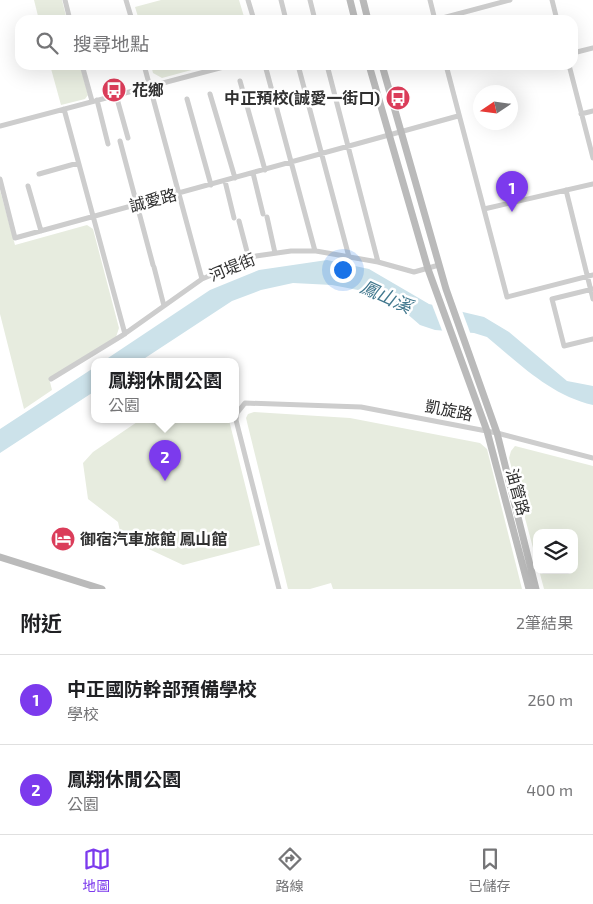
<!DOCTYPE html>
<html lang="zh-TW">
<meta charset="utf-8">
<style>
:root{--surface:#fff;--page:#f2f2f2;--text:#202124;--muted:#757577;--line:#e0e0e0;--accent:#7c3aed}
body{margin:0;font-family:"Exo 2","Noto Sans TC",sans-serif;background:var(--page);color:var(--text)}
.controls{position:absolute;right:15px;bottom:15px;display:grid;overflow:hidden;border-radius:10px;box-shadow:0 5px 20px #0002}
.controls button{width:45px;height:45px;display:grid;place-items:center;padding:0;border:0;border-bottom:1px solid var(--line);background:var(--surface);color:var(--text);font:25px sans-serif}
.compass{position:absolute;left:473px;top:85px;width:45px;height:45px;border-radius:50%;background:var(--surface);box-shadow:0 5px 20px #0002;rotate:257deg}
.you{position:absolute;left:342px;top:269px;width:18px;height:18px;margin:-12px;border:4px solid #fff;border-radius:50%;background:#1a73e8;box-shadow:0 0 0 8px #1a73e833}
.badge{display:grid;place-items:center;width:32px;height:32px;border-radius:50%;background:var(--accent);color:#fff;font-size:16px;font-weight:700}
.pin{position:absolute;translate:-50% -41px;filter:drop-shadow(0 1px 2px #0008)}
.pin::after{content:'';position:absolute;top:26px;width:18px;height:15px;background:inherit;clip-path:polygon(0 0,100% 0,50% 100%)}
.popup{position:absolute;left:91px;top:358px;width:148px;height:65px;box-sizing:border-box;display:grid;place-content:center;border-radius:10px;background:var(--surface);filter:drop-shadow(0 1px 4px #0005);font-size:16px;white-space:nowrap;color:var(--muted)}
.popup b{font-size:19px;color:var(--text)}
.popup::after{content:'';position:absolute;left:50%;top:100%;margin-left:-10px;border:10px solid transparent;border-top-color:var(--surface)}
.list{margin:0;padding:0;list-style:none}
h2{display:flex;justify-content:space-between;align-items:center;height:65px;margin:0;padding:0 20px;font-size:21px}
h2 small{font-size:16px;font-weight:400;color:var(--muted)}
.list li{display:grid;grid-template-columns:32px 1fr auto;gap:15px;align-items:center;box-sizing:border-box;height:90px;padding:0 20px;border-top:1px solid var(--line)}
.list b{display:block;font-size:19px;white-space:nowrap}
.list p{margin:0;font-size:16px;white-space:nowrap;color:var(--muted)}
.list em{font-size:16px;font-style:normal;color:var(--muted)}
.icon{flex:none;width:28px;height:28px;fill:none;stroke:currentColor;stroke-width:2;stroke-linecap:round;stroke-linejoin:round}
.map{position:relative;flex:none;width:593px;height:589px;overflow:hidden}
.search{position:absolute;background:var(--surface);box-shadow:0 5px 20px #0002;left:15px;right:15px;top:15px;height:55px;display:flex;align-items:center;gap:12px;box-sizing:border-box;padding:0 18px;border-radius:15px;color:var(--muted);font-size:19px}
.sheet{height:245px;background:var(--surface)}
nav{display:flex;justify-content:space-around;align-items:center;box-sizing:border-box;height:70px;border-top:1px solid var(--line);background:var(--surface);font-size:14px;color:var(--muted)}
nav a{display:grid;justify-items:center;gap:2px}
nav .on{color:var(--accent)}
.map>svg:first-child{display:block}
.green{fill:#e7ecdf}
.water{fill:#cce2ea}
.pier{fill:#fff}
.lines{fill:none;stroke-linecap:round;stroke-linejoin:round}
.street{stroke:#cdcdcd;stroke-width:5}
.secondary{stroke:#bababa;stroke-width:7}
.labels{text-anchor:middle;stroke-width:5;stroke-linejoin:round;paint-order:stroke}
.poi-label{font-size:16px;font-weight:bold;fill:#303030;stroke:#fff;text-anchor:start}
.street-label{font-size:16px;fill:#303030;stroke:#fff}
.water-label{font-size:18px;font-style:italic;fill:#42788e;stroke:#fff}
</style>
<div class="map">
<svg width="593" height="589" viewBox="0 0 593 589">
<rect width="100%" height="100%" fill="#fff"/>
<path class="green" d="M34,0h28l5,20h-28z
M161,0h78l6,20h-106l-4,-13z
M50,65h30l8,30 -3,4 -24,6z
M151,65h59l-48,13 -9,-5z
M0,190l15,55 72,-20 6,4 26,99 -3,9 -67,41 3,12 -28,19 -24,-95z
M254,412l96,6 130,25 7,6 35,140h-189l-2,-6 -21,6h-22l-42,-171 2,-4z
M140,420h89l31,125 -77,20 -62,-29 -3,-14 -30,-23 -5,-36 10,-11z
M515,446l78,20v123h-49l-5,-19h35v-37h-37v30l-28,-105 2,-7z"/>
<path class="water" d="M327,260l42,9 60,35 55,13 25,15 58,49 26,5v19c-43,-10 -73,-41 -106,-68l-13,-4 -39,-3 -15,-5 -22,-19 -40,-16 -26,-5 -39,-2 -32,7 -29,11 -93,61h-37l108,-72 49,-20z
M95,367v24l-95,62v-24z"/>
<path class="pier" d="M431,302l30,6 10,27 -28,-2z"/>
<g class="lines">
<path class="street" d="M65,0l5,20
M126,0l6,20
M248,0l6,20
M281,0l5,20
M310,0l5,20
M430,0l5,20
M552,0l5,20
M435,20l75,-20
M573,53l20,-5
M82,65l10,36
M144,65l58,214
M265,65l50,186
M298,65l51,192
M327,65l51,197
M446,65l61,232 86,-22
M569,65l24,93
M240,81l25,89
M210,94l25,84
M116,95l12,43
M187,99l24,86
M97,100l11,44
M64,109l61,225
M581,114l12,-3
M0,126l231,-61
M120,141l33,124
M253,173l10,41
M39,174l39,-11
M0,179l15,59 443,-122
M225,181l9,37
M28,186l13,45
M566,190l27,109
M484,209l109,-25
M267,217l8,36
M239,221l10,38
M154,267l10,39
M593,289l-41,10 12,47 29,-7
M51,379l72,-44 79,-56 54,-23 35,-5h25l62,11 36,10 25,-7
M279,589l-43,-169 1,-7 8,-10 116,4 136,26 96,25"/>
<path class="secondary" d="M350,0l5,20
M363,0l5,20
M369,65l59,204 59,162 42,158
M382,65l64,224 51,144 39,156
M0,557l102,32"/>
</g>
<defs>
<symbol id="bus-disc" viewBox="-11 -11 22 22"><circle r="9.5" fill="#db3d5a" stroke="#fff"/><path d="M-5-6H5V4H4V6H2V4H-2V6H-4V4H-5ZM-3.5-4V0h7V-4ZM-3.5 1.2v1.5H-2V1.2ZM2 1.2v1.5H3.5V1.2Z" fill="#fff"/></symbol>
<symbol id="hotel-disc" viewBox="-11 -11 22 22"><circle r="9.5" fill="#db3d5a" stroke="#fff"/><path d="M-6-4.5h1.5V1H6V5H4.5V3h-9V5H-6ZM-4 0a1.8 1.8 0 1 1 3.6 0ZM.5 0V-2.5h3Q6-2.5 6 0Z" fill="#fff"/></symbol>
</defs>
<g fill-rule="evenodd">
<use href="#bus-disc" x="100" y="76" width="28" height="28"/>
<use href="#bus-disc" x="384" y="84" width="28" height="28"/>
<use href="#hotel-disc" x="49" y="525" width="28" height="28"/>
</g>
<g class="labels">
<g class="poi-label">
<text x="132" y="96">花鄉</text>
<text x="380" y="104" text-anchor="end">中正預校(誠愛一街口)</text>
<text x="80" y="545">御宿汽車旅館 鳳山館</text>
</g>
<g class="street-label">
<text transform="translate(153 200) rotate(-15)" y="6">誠愛路</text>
<text transform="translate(232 267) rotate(-22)" y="6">河堤街</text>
<text transform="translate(449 410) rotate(11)" y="6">凱旋路</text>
<text transform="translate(518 492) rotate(75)" y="6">油管路</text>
</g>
<g class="water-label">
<text transform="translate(386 297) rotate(24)" y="6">鳳山溪</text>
</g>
</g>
</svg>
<div class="controls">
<button><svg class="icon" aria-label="layers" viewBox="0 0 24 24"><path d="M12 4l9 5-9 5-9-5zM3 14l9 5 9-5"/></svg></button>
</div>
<svg class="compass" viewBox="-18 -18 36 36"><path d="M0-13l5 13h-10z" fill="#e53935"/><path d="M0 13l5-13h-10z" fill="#757577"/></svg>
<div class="you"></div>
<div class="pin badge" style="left:512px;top:212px">1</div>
<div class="pin badge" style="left:165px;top:481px">2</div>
<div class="popup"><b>鳳翔休閒公園</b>公園</div>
<div class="search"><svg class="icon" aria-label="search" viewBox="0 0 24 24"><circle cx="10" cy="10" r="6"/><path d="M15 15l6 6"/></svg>搜尋地點</div>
</div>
<section class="sheet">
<h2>附近<small>2筆結果</small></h2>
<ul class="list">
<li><span class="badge">1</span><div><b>中正國防幹部預備學校</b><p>學校</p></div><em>260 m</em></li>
<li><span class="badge">2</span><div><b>鳳翔休閒公園</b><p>公園</p></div><em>400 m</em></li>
</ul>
</section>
<nav>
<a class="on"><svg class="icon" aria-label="map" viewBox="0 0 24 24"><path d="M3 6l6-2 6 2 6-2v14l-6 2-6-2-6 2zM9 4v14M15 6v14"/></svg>地圖</a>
<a><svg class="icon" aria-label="directions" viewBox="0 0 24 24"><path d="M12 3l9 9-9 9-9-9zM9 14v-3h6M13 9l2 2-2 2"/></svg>路線</a>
<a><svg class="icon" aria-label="saved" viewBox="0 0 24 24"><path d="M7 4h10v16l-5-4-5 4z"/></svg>已儲存</a>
</nav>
